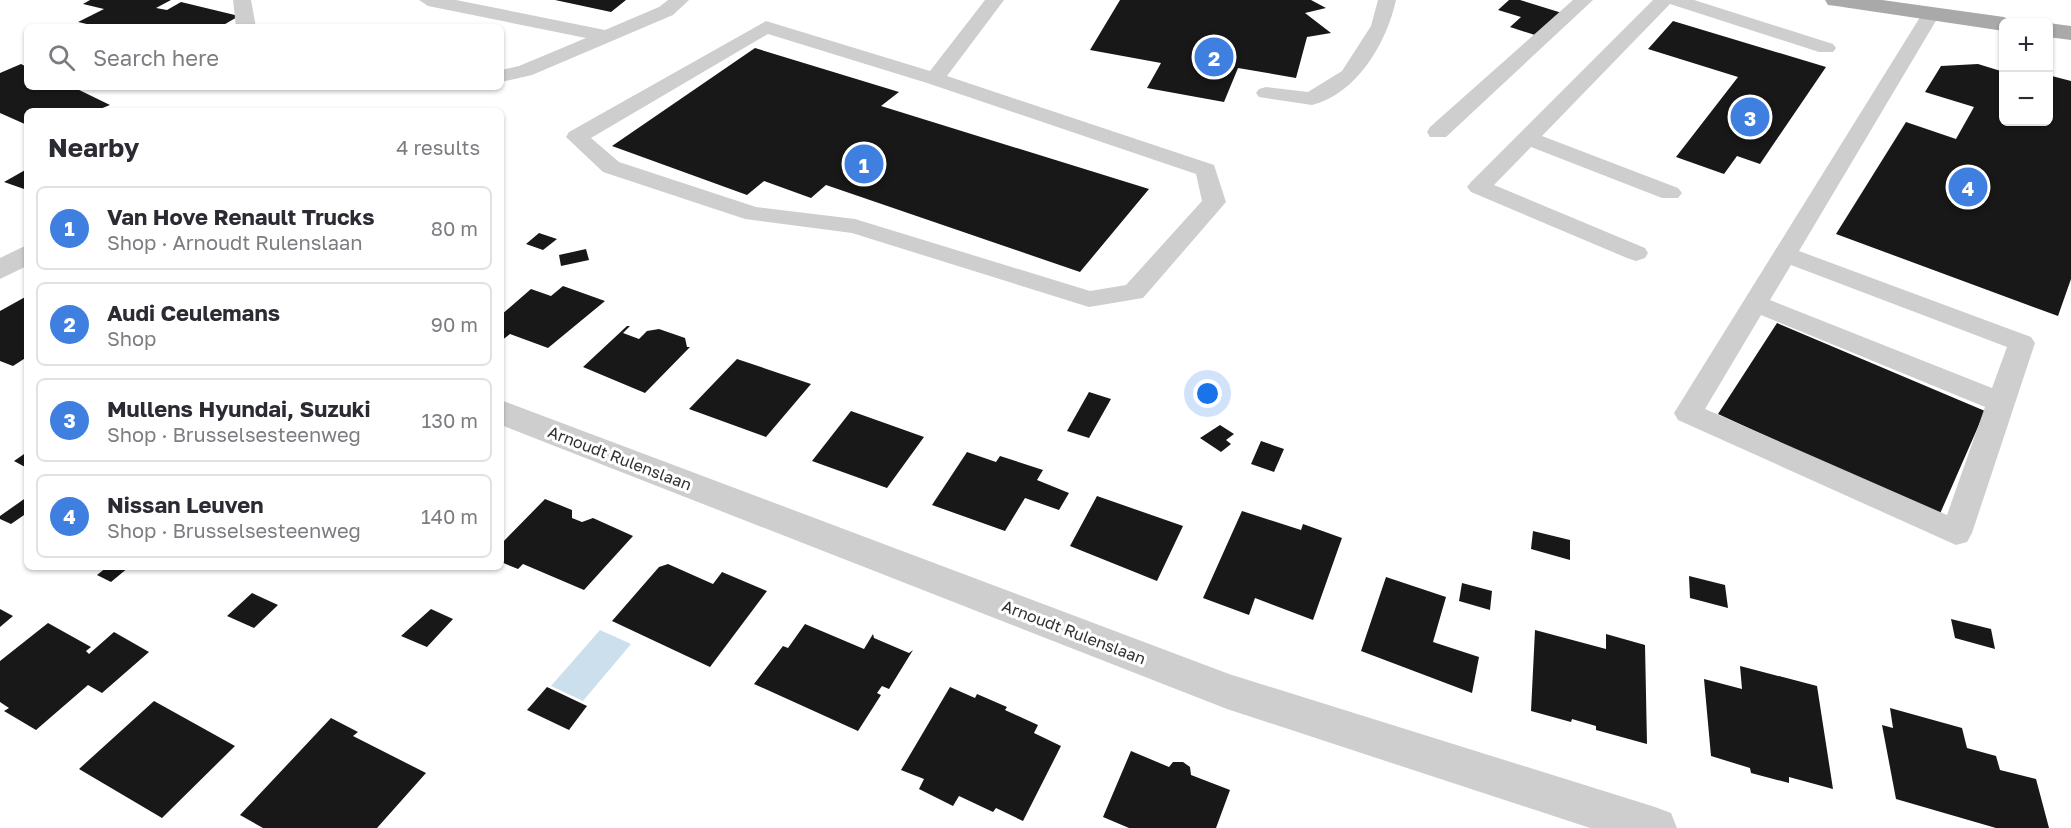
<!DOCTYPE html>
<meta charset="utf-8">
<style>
:root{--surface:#fff;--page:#f7f7f7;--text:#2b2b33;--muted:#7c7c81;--line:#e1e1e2;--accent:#e33843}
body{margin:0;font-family:"Golos Text",sans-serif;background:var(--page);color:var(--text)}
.controls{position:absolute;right:18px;top:18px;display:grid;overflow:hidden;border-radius:9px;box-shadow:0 2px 4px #0004}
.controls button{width:54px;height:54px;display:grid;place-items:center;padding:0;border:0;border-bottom:2px solid var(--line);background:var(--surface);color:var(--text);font:30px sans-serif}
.you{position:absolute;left:1208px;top:394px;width:21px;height:21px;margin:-15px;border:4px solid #fff;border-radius:50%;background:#1a73e8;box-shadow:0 0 0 9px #1a73e833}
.badge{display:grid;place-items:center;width:39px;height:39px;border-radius:50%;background:var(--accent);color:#fff;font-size:20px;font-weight:700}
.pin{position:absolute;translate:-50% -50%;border:3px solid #fff;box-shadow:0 2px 6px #0006}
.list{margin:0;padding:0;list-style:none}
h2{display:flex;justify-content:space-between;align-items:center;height:78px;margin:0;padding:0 24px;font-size:26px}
h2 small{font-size:20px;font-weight:400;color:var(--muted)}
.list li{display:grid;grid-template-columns:39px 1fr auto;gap:18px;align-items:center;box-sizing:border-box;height:84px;margin:0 12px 12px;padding:0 12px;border:2px solid var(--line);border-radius:9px}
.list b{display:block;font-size:22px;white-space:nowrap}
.list p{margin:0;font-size:20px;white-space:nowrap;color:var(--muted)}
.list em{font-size:20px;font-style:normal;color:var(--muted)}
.icon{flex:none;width:33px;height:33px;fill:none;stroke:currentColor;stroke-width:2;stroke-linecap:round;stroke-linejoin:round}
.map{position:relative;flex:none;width:2071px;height:828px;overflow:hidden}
.search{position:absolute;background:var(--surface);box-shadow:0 2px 4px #0004;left:24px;top:24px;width:480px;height:66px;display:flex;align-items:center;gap:15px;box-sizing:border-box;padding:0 21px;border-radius:9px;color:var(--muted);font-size:22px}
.panel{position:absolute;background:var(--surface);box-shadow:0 2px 4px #0004;left:24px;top:108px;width:480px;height:462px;border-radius:9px}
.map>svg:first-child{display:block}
.water{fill:#ccdfec}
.building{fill:#181818}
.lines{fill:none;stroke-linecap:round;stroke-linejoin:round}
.lane{fill:#cecece;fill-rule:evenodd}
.street{fill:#cecece;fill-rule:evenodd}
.primary{fill:#a9a9a9;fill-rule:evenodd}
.labels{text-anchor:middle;stroke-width:6;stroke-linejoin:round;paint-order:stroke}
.street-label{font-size:16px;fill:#313131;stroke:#fff}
</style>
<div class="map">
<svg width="2071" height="828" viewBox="0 0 2071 828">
<rect width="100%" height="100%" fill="#fff"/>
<path class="water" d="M600,630l31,14 -48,57 -32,-15z"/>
<path class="building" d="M90,0h81l-15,8 11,2 14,-8 58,14 -19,11h-120l-22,-5 26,-13 -21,-5z
M555,0h71l-15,12z
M1120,0h191l15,8 -21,5 26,20 -24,4 -11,41 -58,-10 -14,34 -77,-14 14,-25 -71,-13z
M1509,0h11l42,13 -24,23 -28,-9 11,-10 -23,-7z
M1673,21l153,46 -66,97 -23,-8 -13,18 -48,-17 62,-80 -90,-28z
M755,48l144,44 -18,14 268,83 -69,83 -254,-87 -15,13 -47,-17 -17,14 -135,-49z
M21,64l6,3v20h46l37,18 -15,6h-68v14l-27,-12v-40z
M1978,64l26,8v50h44v-47l23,6v198l-13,37 -222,-82 70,-112 50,17 18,-32 -49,-15 16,-26z
M27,169v21l-23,-8z
M539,233l18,6 -14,11 -17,-6z
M586,249l3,11 -28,6 -2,-11z
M563,286l42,15 -57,47 -38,-14 -9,7v-26l30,-26 20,7z
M27,296v61l-14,9 -13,-5v-50z
M1777,323l208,88 -46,105 -221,-102z
M627,326h3l-7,7 16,6 8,-8 12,-2 26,9 2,9h3l-45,46 -62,-26z
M737,359l74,25 -45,53 -77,-28z
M1089,392l22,7 -22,39 -22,-7z
M851,411l73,26 -37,51 -75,-27z
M1220,425l14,9 -8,6 5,4 -10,8 -21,-14z
M1261,441l23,8 -10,23 -23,-8z
M27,452v16l-13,-7z
M967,452l29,10 4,-6 43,14 -6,10 32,13 -10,17 -34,-12 -20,33 -73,-26z
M1097,496l86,30 -26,55 -87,-35z
M27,497v16l-16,11 -11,-5v-3z
M545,499l27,11v8l10,4 11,-4 40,18 -49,54 -61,-26 -5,5 -17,-7v-18z
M1242,511l59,19 2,-6 39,14 -29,82 -58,-22 -6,17 -46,-17z
M1533,531l37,9v20l-39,-11z
M668,564l45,20 9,-12 45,19 -57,76 -98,-46 47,-54z
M107,567h22l-18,15 -14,-7z
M1689,576l36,9 3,23 -38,-10z
M1386,577l60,20 -13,45 46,15 -7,36 -111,-42z
M1462,583l30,8 -2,19 -31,-9z
M252,593l26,12 -24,23 -27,-12z
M0,609l13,7 -13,11z
M431,609l22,10 -26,28 -26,-11z
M1951,619l40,10 4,20 -40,-11z
M48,623l43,24 -5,4 3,3 25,-22 35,20 -47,41 -14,-8 -52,45 -32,-19 5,-3 -9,-6v-41z
M805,624l59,25 9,-15 1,4 35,15 4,-3 -24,39 -7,-3 -5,7 4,2 -23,36 -104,-47 29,-38 5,2z
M1535,630l71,19v-15l39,11 2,99 -51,-14v-4l-24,-7 -1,3 -40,-11z
M1740,666l77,20 16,103 -44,-12v6l-38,-10 -1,-5 -39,-12 -7,-77 38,10z
M547,687l40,19 -18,24 -42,-20z
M950,687l25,11 2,-4 30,13 -2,3 33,15 -4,8 27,13 -38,75 -27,-13 -3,4 -34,-16 -6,10 -34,-17 5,-10 -23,-9z
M154,701l81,45 -73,72 -83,-49z
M1890,708l72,20 5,20 29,8 4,14 36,9 13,49h-53l-100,-29 -14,-74 11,3z
M331,718l27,14 -5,4 73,37 -49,55h-114l-23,-13z
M1131,751l38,16 4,-5h10l7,5 1,8 39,15 -14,38h-87l-26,-11z"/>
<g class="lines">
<path class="lane" d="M233,0h18l5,27h-20z
M419,0h37l149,30 54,-23 9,-7h21l-16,15 -141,60 -31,7v-12l18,-4 67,-28 -158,-32z
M985,0h19l-57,76 267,89 12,37 -83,96 -54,9 -237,-74 -107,-14 -142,-47 -37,-35 3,-5 197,-111 164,50zM768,34l159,49 269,91 6,27 -76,84 -36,6 -235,-72 -99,-12 -137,-45 -28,-24z
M1378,0h18c-9,42 -39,94 -84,105l-53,-8 -3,-4 3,-4 7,-2 42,5 34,-21 29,-45z
M1573,0h20l-147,137h-16l-3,-5 3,-5z
M1653,0h41l139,44 3,4 -3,4h-14l-149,-48 -128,132 136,52 4,5 -4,5h-16l-131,-51 -37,38 151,63 3,5 -3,5 -9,3 -9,-3 -156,-66 -4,-5 4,-5z
M1931,8l9,6 -141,237 232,86 4,6 -63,190 -5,9 -11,3 -278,-125 -4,-7 248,-399zM1791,265l216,82 -15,41 -222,-88zM1761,315l224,92 -38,108 -242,-106z"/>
<path class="street" d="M27,245v21l-27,13v-21z
M501,400l728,274 426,133 16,6 6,15h-87l-363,-119 -726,-284z"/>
<path class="primary" d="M1825,0h57l122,17 10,5h-10v9l-168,-25 -8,-1z
M2048,23l23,3v14l-23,-3z"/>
</g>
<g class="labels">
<g class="street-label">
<text transform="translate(620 458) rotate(21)" y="6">Arnoudt Rulenslaan</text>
<text transform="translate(1074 632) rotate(21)" y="6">Arnoudt Rulenslaan</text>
</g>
</g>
</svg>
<div class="controls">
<button>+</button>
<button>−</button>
</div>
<div class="you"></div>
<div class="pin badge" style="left:864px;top:164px;background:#3f7fe0">1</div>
<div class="pin badge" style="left:1214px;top:57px;background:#3f7fe0">2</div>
<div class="pin badge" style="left:1750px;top:117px;background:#3f7fe0">3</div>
<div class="pin badge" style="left:1968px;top:187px;background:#3f7fe0">4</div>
<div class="search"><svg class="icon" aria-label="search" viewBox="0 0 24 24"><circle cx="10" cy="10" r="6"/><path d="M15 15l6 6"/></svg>Search here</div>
<section class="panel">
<h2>Nearby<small>4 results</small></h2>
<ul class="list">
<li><span class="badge" style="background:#3f7fe0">1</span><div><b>Van Hove Renault Trucks</b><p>Shop · Arnoudt Rulenslaan</p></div><em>80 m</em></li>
<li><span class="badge" style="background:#3f7fe0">2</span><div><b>Audi Ceulemans</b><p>Shop</p></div><em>90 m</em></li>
<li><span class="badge" style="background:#3f7fe0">3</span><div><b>Mullens Hyundai, Suzuki</b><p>Shop · Brusselsesteenweg</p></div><em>130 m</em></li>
<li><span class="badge" style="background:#3f7fe0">4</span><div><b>Nissan Leuven</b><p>Shop · Brusselsesteenweg</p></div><em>140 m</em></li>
</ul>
</section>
</div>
